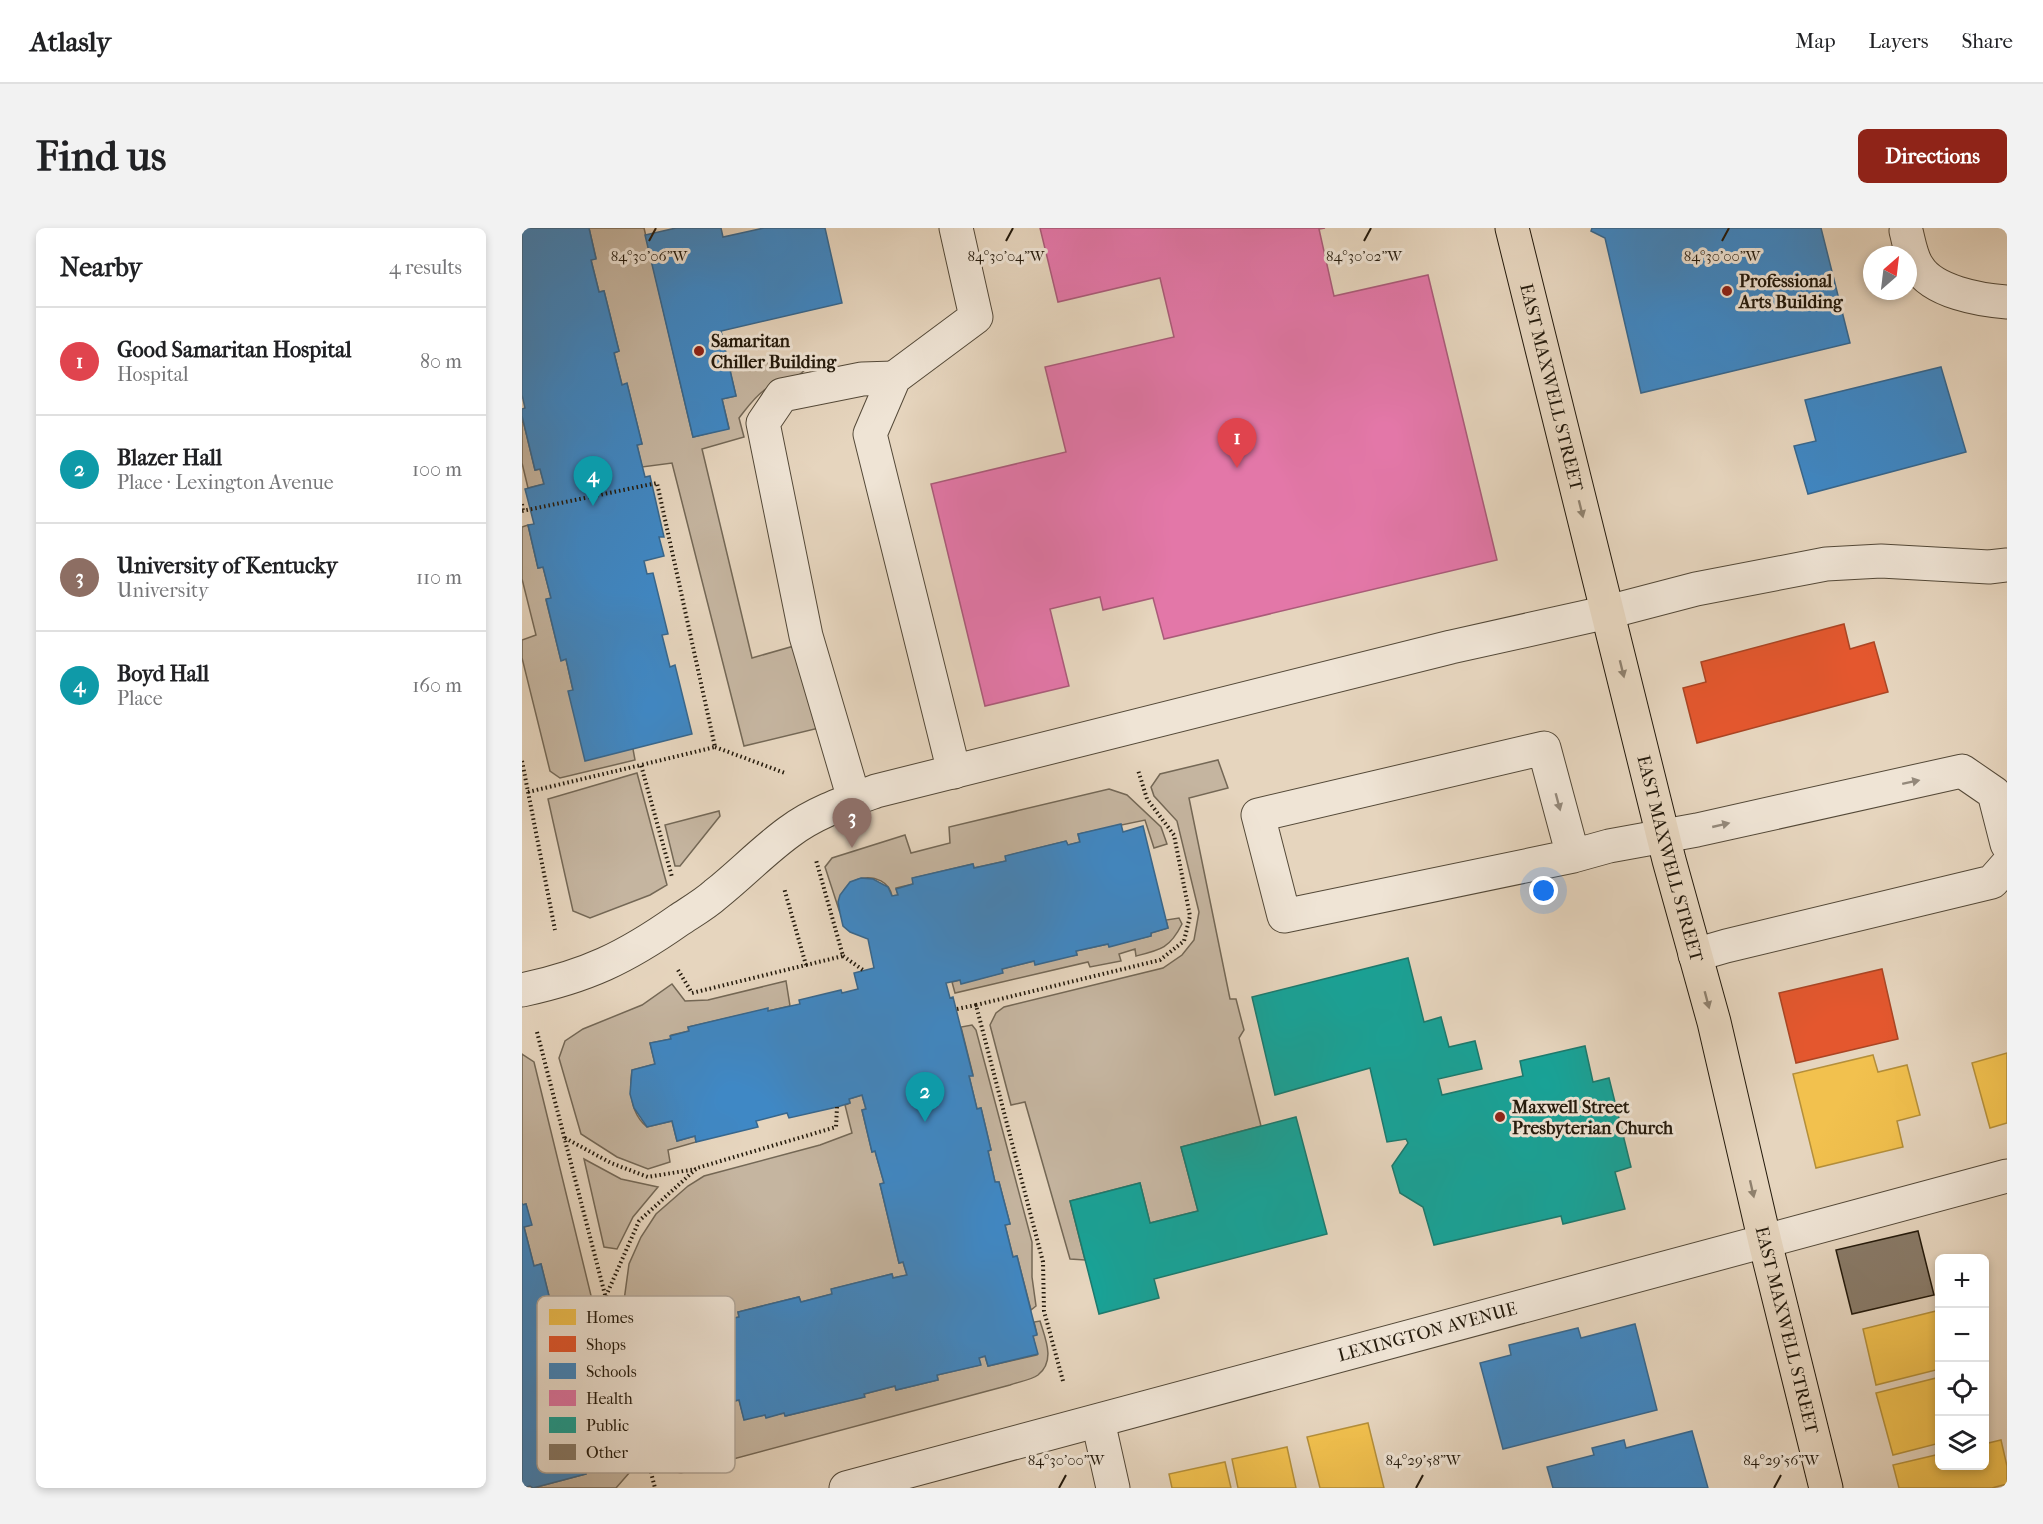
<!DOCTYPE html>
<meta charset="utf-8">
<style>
:root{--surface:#fff;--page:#f2f2f2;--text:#202124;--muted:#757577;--line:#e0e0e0;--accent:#8f2418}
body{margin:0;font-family:"IM FELL French Canon",serif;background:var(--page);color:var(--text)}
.controls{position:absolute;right:18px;bottom:18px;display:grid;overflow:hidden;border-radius:9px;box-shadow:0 3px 9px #0003}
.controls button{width:54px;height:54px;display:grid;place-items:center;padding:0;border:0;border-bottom:2px solid var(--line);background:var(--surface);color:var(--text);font:30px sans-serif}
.compass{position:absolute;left:1341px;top:18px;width:54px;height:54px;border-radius:50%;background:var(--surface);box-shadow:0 3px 9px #0003;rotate:28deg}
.you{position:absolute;left:1022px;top:663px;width:21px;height:21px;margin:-15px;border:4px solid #fff;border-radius:50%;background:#1a73e8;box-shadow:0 0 0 9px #1a73e833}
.badge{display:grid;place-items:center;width:39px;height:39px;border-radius:50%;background:var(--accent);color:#fff;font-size:20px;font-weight:700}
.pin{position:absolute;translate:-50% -50px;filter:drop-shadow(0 2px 3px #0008)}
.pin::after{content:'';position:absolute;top:32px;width:21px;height:18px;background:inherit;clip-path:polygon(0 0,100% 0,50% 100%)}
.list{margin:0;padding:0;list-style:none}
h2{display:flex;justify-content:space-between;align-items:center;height:78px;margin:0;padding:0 24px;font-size:26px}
h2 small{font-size:20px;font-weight:400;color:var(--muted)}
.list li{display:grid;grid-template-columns:39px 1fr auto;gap:18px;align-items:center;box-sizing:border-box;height:108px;padding:0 24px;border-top:2px solid var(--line)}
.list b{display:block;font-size:22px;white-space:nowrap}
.list p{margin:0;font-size:20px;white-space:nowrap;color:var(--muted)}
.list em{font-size:20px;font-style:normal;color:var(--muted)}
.icon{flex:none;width:33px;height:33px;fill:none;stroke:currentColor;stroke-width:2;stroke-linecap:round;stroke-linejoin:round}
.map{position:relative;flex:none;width:1485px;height:1260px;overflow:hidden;border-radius:9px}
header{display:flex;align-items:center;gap:36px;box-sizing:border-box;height:84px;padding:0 30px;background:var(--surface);border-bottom:2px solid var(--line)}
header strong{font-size:28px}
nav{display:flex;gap:33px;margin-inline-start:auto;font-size:21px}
.intro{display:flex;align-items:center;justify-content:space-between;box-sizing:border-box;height:144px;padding:0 36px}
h1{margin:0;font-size:42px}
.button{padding:15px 27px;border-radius:9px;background:var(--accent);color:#fff;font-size:21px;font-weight:700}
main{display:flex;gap:36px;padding:0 36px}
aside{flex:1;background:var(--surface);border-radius:9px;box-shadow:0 3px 9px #0003}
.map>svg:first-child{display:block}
.green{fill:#c5b5a0;stroke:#746856;stroke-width:1.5}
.homes{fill:#f2c14e;stroke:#b48f3a;stroke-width:1.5}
.shops{fill:#e4572e;stroke:#aa4524;stroke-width:1.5}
.schools{fill:#3f88c5;stroke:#37678e;stroke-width:1.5}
.health{fill:#e377a8;stroke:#aa5b79;stroke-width:1.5}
.public{fill:#17a398;stroke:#1b7a6e;stroke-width:1.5}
.building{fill:#897b69;stroke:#241a0c;stroke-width:1.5}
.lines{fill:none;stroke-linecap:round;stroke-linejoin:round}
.minor-casing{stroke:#544938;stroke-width:35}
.major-casing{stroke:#241a0c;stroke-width:35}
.path{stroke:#241a0c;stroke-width:4;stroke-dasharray:1.5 3;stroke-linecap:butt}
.minor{stroke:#efe4d5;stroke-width:33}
.major{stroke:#e6d5be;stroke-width:33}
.oneway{fill:#8f816e}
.oneway2{fill:#94897b}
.ticks{fill:none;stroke:#241a0c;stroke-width:2}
.poi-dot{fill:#8f2418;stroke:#efe4d5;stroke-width:2}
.labels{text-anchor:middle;stroke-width:6;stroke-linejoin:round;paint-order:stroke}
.poi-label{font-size:18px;font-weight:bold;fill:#241a0c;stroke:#efe4d5;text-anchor:start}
.street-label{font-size:18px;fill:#241a0c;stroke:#efe4d5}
.key{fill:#efe4d5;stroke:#b2a799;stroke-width:1.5}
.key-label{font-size:16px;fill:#241a0c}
.ticks-label{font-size:15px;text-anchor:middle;fill:#241a0c;stroke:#efe4d5;stroke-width:6;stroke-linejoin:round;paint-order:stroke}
</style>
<header>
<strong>Atlasly</strong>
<nav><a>Map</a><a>Layers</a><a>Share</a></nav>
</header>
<div class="intro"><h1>Find us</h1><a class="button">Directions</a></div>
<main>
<aside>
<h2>Nearby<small>4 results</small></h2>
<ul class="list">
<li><span class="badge" style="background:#e0444e">1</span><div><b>Good Samaritan Hospital</b><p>Hospital</p></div><em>80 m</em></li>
<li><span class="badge" style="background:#0f9aa8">2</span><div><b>Blazer Hall</b><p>Place · Lexington Avenue</p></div><em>100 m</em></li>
<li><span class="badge" style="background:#8d6e63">3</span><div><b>University of Kentucky</b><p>University</p></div><em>110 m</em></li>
<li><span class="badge" style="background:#0f9aa8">4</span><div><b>Boyd Hall</b><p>Place</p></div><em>160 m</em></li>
</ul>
</aside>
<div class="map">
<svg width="1485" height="1260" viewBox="0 0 1485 1260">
<rect width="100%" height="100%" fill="#e6d5be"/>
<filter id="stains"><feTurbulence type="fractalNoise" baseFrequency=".00333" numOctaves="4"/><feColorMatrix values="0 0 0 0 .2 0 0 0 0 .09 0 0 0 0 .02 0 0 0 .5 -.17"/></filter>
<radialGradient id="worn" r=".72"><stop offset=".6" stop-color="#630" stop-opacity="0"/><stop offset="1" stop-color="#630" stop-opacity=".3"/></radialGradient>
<path class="green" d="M67,0h55l49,209 36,-9 -7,-29 14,-3 -6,-25 64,-14 10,4 1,9c-13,13 -26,10 -39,19 -11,7 -19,19 -27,29l5,19 -42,12 50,209 42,-12 25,82 -75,18 -72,-283 -30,4 -5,-22 5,-1 -15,-60 -5,1 -8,-32 5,-2 -15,-60 -5,1 -8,-32 5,-2z
M0,188l13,54 5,-1 4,15 -16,4 -6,-25z
M6,297l10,43 5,-1 8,31 -5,2 15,60 5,-1 7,31 60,59 2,11 -75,18 -10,-7 -28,-113v-18l14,-5 -14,-56v-52z
M696,532l10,28 -39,10 41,201h6l8,31 -5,8 22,88 -80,21 17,64 -48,12 -10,-40 -70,18 15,59 -15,-1 -45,-157 -14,3 -21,-80 6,-12 8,-6 159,-39 19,-13 12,-15 5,-28 -22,-91 -23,-25 -3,-9 9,-13z
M115,545l30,112 -17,10 -60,23 -17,-7 -25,-112z
M587,561l18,6 34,32 6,17 -13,4 -9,-28 -67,14 2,8 -12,3 -2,-4 -60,15v5l-32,7 -1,-4 -60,14v6l-17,4 2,7 -6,1c-5,-28 -58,-25 -52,17l-15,-46 7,-9 73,-23 6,18 39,-10 -1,-16z
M197,583l1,5 -40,50h-5l-10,-41z
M657,690l3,6c-12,24 -21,26 -46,32l-1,-7 -16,5 2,7 -31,6 -2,-5 -133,31 -3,-11 8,-2 2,3 40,-10v-4l32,-8 43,-6 -1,-4 32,-7 1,2 42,-10v-3l17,-5 -2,-8z
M264,753l4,25 -22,5 -1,-2 -79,18 1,4 -18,4v4l-21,4 5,21 -23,6c-3,20 -2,43 15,57l25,-6 5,20 18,-5 1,6 -28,8 2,12 -22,7 -31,-12 -36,-23 -22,-76 6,-17 18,-12 59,-24 30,-21 13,17 23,-1z
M450,797l4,5 56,212v35l4,29 -5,4 -14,-54 -4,1 -8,-32 5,-1 -11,-42h-4l-7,-31 3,-1 -10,-42 -4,1 -8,-33 4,-1 -12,-48z
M0,826l12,8 92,377 4,33 -14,16h-83l53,-14 -5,-21 3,-1 -5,-17 4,-1 -10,-40 -3,1 -9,-34 3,-1 -9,-40h-4l-4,-15 4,-1 -10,-40 -7,2 -10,-39 7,-2 -5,-21 -4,1z
M340,867l4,14 -4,1 10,42 3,-1 9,32 -4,1 19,79 4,-1 4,13 -14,3 -1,-4 -60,15v5l-31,8 -2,-5 -61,15 1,5 -18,4 5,21 -25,6c-3,21 -2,43 15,57l23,-5 5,19 21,-4 1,2 18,-4 2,3 78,-19v-3l31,-8 1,4 42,-10 -1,-5 43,-10 -1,-7 6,-2 3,10 49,-11 -4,-19 4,-2 -3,-12 6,-1c5,17 16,40 -2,54 -7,5 -20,7 -28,10l-329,88 -13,-3 -12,-12 -31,-126 -2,-24 6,-44 12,-27 15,-23 32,-28 16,-10 116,-31 32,-12 -7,-28 5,-2 -1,-4z
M62,931l37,20 37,8 -25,30 -16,32 -13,-2z"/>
<path class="homes" d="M1485,825v70l-17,5 -18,-65z
M1351,827l5,17 29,-7 13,50 -23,6 6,26 -87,21 -23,-94z
M1418,1082v59l-64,16 -13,-56z
M1418,1149v66l-47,12 -17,-62z
M846,1195l16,65h-64l-13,-51z
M1479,1212l6,26v18l-15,4h-93l-6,-23 47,-11v12h44v-22z
M765,1219l9,41h-58l-6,-29z
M703,1234l6,26h-59l-3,-14z"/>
<path class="shops" d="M1322,396l6,25 24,-7 14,50 -191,51 -14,-55 23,-6 -5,-20z
M1360,741l16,70 -102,24 -17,-70z"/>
<path class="schools" d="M0,0h67l7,31 -5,1 8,32 5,-1 15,60 -5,2 8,32 5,-2 15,61 -5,1 8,32 5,-1 14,61h-5l5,19 -20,5 3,13 6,-1 15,61 -6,1 8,32 5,-2 17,69 -107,27 -17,-70 5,-1 -7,-31 -5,2 -15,-62 5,-1 -8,-31 -5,1 -10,-43 6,-1 -9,-35 19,-5 -4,-15 -5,1 -13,-54v-7l3,-1 -3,-13z
M154,0h45l2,9 41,-9h61l17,75 -121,28 15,65 -14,3 7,30 -36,8 -48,-202z
M1070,0h229l29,115 -209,50 -36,-155 -14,-7z
M1419,139l25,85 -158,42 -14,-48 22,-5 -11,-41z
M599,596l2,8 20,-6 25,102 -17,5v3l-42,11 -1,-3 -32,7 1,4 -42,10 -1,-4 -32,8 1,4 -42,11 -1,-4 -14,3 4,15 3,-1 20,79h-4l8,33 4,-1 10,42 -3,1 7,31h4l11,42 -5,1 8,32 4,-1 20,79 -4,1 5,18 -50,12 -3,-10 -6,2 2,7 -44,10 1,5 -42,10 -1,-4 -31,8 1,3 -80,19 -1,-3 -18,5 -1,-3 -21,5 -5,-20 -23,5 -13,-19 -4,-23 2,-15 25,-6 -5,-21 18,-4 -1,-5 61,-15 2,5 31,-8 -1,-5 61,-15 1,4 14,-3 -4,-13 -4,1 -19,-79 4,-1 -9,-32 -3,1 -10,-42 4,-1 -4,-14 -13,4 1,4 -13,4 -48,11 -2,-5 -31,8 2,6 -62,15 -1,-6 -18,5 -5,-20 -25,6 -13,-19 -4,-14 2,-24 23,-6 -5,-21 21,-4 -1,-3 19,-5 -1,-4 80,-19v3l32,-7 -1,-4 42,-10 1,3 16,-4 -4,-16 20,-5 -6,-29 -18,-7 -7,-6 -3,-13 -2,-11 2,-7 10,-13 11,-4 12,1 15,8 4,9 6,-1 -2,-6 17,-5 -1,-6 61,-14 1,4 32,-7 -1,-5 61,-15 2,4 12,-3 -2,-8z
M0,975v2l4,-1 6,21 -8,2 10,39 7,-2 10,40 -4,1 4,15h4l9,40 -3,1 9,34 3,-1 10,40 -4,1 5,18h-3l5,21 -53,14 -3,-2 -8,2z
M1113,1096l22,86 -154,39 -23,-86 31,-8 -2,-10 69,-17 3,10z
M1170,1203l16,57h-155l-6,-21 47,-12 -2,-7 32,-8 2,8z"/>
<path class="health" d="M518,0h285l-6,1 15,67 94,-21 69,285 -333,79 -11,-41 -50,12 -3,-13 -50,12 19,77 -84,20 -54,-222 135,-32 -21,-85 129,-30 -14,-59 -102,24z"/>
<path class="public" d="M886,730l16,64 17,-5 8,30 26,-6 7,28 -44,10 4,16 81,-19 -3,-15 65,-15 8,36 16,-4 22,89 -16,5 10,37 -62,15 -2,-8 -127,29 -11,-38 -23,-14 -8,-27 16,-23 -2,-4 -19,3 -17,-74 -95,27 -23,-98z
M774,889l31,117 -173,45 5,19 -60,16 -29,-113 70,-18 10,40 48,-12 -17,-64z"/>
<path class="building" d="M1396,1003l16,64 -82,19 -16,-64z"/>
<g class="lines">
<defs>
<g id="minor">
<path d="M1384,3c3,11 5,26 12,36 15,25 62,33 89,35"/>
<path d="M432,544l-84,-338 24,-56 82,-61 -20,-89"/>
<path d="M332,571l-48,-163 -43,-213 19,-28 80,-16 32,-1"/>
<path d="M1051,628l-29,-108 -286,67 26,101 289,-60 36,-10 88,-16 265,-59 32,22 13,51"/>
<path d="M1173,727l31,-9 266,-64 15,-17"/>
<path d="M0,762c65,-14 103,-32 157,-70 12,-8 26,-16 37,-26 25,-20 47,-43 73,-62 25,-19 57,-30 87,-41l575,-144 157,-35 88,-23 130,-25 55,-3 108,6 18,-2"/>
<path d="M576,1193l15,67"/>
<path id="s1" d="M324,1260l1161,-312"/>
</g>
<g id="major">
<path id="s2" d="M990,0l157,632 45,162 51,220 61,246"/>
</g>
</defs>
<use href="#minor" class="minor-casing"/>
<use href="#major" class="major-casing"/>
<path class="path" d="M0,276l1,7
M0,283l135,-28 58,264 -74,18
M193,519l70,26
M0,533l33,169
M6,564l113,-27 31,112
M321,728l20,14
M284,737l37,-9 -27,-96
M156,742l14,23 114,-28 -22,-77
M435,781l19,-4
M15,804l118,456
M43,910l46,25 37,14 48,-8
M84,1068l33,-75 58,-53 139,-41 1,-20
M541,1153l-19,-70 -1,-49 -67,-257 184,-45 24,-19 6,-25 -16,-81 -27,-36 -9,-29"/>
<use href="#minor" class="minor"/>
<use href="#major" class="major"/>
</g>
<defs><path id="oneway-solid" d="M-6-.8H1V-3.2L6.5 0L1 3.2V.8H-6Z" transform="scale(1.5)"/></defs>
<g class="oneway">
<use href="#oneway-solid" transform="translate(1059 281) rotate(76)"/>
<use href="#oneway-solid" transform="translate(1100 441) rotate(76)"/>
<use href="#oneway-solid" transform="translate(1185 772) rotate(75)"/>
<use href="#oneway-solid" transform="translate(1230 961) rotate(77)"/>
</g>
<g class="oneway2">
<use href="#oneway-solid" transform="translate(1389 554) rotate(-12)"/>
<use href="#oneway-solid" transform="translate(1036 574) rotate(75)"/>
<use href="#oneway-solid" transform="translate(1199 597) rotate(-13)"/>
</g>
<path class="ticks" d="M127,13l7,-13M484,13l7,-13M842,13l7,-13M1200,13l7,-13M537,1260l7,-13M894,1260l7,-13M1252,1260l7,-13"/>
<g class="poi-dot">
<circle cx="1205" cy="63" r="6"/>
<circle cx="177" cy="123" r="6"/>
<circle cx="978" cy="889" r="6"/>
</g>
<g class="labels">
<g class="poi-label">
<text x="1217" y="59">Professional<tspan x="1217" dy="21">Arts Building</tspan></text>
<text x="189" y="119">Samaritan<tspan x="189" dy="21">Chiller Building</tspan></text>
<text x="990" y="885">Maxwell Street<tspan x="990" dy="21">Presbyterian Church</tspan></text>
</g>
<g class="street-label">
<text dy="6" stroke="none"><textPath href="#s2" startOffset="164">EAST MAXWELL STREET</textPath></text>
<text dy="6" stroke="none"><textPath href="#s2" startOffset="650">EAST MAXWELL STREET</textPath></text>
<text dy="6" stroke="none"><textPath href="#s2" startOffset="1136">EAST MAXWELL STREET</textPath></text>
<text dy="6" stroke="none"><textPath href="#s1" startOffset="602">LEXINGTON AVENUE</textPath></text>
</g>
</g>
<rect x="15" y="1068" width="198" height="177" rx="9" class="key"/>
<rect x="27" y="1081" width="27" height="16" fill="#f2c14e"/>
<rect x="27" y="1108" width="27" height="16" fill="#e4572e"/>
<rect x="27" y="1135" width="27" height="16" fill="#3f88c5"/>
<rect x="27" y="1162" width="27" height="16" fill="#e377a8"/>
<rect x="27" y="1189" width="27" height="16" fill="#17a398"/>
<rect x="27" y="1216" width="27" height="16" fill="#897b69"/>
<g class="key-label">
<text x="64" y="1095">Homes</text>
<text x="64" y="1122">Shops</text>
<text x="64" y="1149">Schools</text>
<text x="64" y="1176">Health</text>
<text x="64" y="1203">Public</text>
<text x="64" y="1230">Other</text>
</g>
<g class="ticks-label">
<text x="127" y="33">84°30'06"W</text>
<text x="484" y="33">84°30'04"W</text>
<text x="842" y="33">84°30'02"W</text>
<text x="1200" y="33">84°30'00"W</text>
<text x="544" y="1237">84°30'00"W</text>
<text x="901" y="1237">84°29'58"W</text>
<text x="1259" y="1237">84°29'56"W</text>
</g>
<rect width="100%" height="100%" filter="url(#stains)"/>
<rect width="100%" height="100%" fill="url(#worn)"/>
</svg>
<div class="controls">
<button>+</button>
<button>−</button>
<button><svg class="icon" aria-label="locate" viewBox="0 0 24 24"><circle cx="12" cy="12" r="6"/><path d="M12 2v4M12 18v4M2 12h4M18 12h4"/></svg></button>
<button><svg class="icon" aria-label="layers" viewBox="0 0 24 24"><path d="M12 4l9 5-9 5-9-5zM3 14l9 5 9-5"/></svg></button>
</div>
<svg class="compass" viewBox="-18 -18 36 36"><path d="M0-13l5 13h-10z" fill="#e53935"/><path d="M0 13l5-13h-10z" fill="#757577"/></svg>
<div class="you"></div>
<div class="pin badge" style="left:715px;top:240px;background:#e0444e">1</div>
<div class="pin badge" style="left:403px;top:894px;background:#0f9aa8">2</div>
<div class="pin badge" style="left:330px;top:620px;background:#8d6e63">3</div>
<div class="pin badge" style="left:71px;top:278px;background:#0f9aa8">4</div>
</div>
</main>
